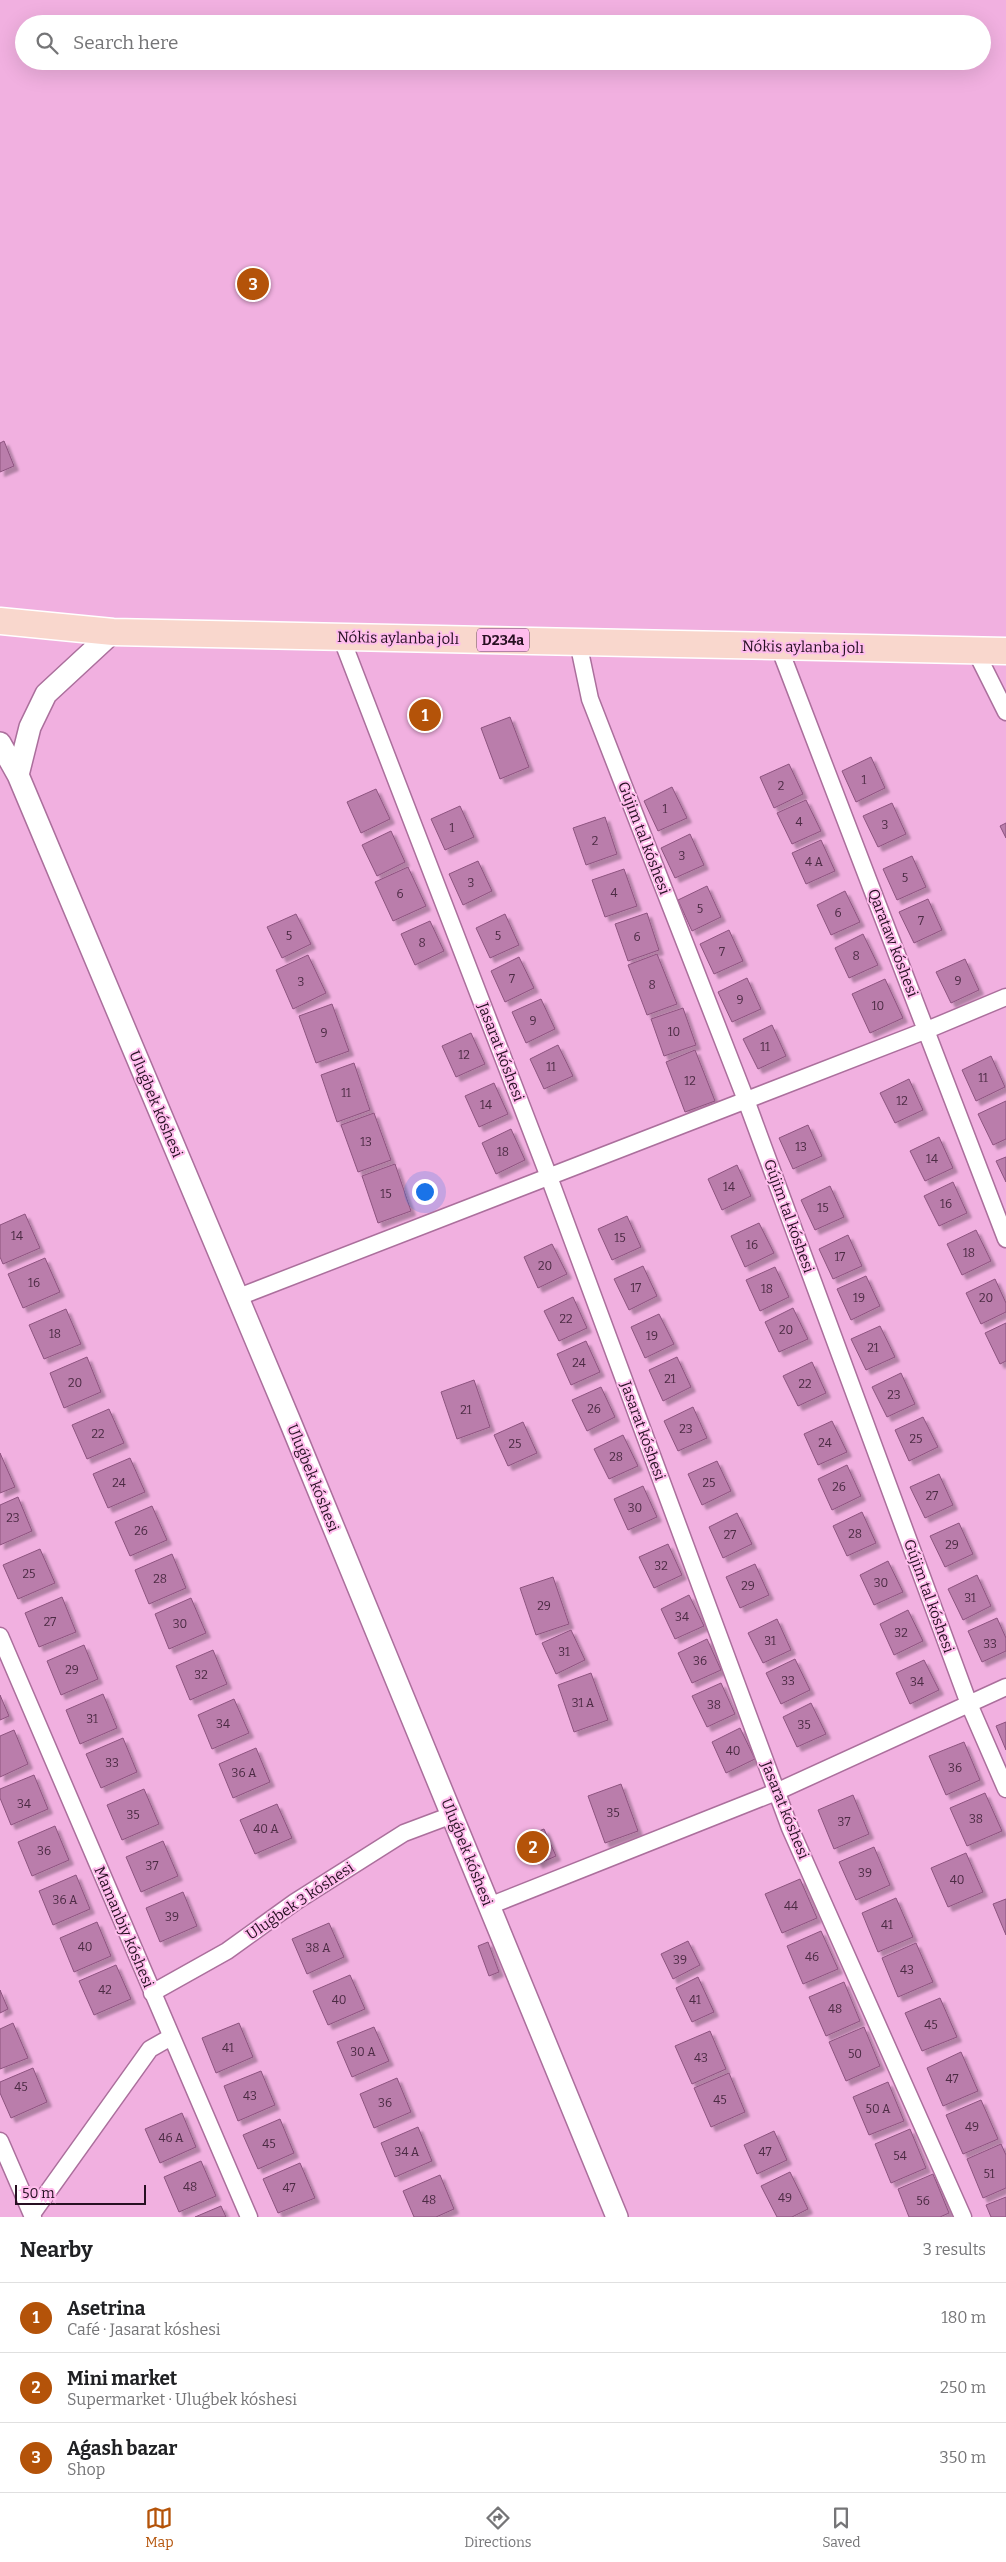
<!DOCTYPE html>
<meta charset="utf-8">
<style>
:root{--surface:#fff;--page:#f2f2f2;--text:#202124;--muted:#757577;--line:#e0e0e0;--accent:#b45309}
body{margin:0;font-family:Bitter,serif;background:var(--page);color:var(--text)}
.scale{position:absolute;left:15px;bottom:12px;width:131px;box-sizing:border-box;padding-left:5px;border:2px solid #271022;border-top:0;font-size:14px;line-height:18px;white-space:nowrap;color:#271022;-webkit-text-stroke:4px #ffbded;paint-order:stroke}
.you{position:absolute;left:424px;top:1191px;width:18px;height:18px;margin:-12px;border:4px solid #fff;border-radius:50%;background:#1a73e8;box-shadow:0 0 0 8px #1a73e833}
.badge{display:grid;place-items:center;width:32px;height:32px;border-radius:50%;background:var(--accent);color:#fff;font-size:16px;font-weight:700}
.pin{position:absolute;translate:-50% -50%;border:2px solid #fff;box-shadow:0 1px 5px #0006}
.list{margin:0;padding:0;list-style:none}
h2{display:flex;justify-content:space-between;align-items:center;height:65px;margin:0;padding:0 20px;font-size:21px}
h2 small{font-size:16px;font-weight:400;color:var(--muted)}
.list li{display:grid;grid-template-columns:32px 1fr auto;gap:15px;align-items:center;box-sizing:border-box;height:70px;padding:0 20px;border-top:1px solid var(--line)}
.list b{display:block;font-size:19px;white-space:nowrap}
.list p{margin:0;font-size:16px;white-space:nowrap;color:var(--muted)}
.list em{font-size:16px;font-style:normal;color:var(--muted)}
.icon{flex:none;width:28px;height:28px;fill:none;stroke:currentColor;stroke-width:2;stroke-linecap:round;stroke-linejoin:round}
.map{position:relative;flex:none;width:1006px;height:2217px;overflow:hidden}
.search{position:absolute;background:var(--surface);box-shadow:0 5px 20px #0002;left:15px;right:15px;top:15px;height:55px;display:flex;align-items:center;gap:12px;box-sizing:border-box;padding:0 18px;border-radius:28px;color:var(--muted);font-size:19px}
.sheet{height:275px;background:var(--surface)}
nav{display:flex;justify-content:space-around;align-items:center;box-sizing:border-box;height:70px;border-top:1px solid var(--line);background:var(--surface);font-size:14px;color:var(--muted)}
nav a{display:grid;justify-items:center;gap:2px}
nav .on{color:var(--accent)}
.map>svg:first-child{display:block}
.building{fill:#ba7dab;stroke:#8d537f;filter:url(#shadow)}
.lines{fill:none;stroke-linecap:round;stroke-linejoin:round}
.minor-casing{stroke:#ab6f9c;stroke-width:19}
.tertiary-casing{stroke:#ab6f9c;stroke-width:24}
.primary-casing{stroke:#fff;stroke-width:29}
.minor{stroke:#fff;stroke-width:16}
.tertiary{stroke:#fff;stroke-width:21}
.primary{stroke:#f9d7cd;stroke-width:26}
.labels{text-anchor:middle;stroke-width:4;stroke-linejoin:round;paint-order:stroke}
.number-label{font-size:12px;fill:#4c2b44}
.shield{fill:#ffbded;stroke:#68445f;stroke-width:1}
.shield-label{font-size:14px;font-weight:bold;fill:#271022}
.street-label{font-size:15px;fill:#271022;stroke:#ffbded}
</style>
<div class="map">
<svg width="1006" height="2217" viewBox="0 0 1006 2217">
<defs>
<filter id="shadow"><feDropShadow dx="4.5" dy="4.5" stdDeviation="1" flood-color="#0004"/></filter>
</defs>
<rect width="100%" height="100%" fill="#f1b0e0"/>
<path class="building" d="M4,441l10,25 -14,6v-29z
M510,717l19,50 -29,12 -19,-51z
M871,757l14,31 -29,14 -14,-31z
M789,764l14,30 -29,14 -14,-31z
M672,787l15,31 -29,13 -14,-30z
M376,789l14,30 -29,14 -14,-31z
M806,800l15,31 -29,13 -15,-31z
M892,803l14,31 -28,13 -15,-31z
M460,806l14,31 -29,13 -14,-31z
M605,817l12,37 -31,11 -13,-37z
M1006,823v15l-6,-12z
M391,831l14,31 -28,14 -15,-31z
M690,834l14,31 -29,13 -14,-30z
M821,840l14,31 -29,13 -14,-31z
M912,856l14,31 -29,13 -14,-31z
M478,861l14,30 -29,14 -14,-31z
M408,867l18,39 -33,15 -18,-39z
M624,869l13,37 -32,11 -13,-37z
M707,886l14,31 -29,14 -14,-31z
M845,891l15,31 -29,13 -14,-30z
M928,899l14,31 -28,13 -15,-31z
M647,913l12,37 -31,11 -13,-37z
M296,914l15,30 -29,14 -15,-31z
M505,914l14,31 -29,13 -14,-30z
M430,921l14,30 -29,14 -14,-31z
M729,930l14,31 -29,13 -14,-30z
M863,934l15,31 -29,13 -14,-30z
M657,954l20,50 -30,11 -19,-50z
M308,955l18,38 -33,16 -17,-39z
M519,957l15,31 -29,14 -14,-31z
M965,959l14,31 -28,13 -15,-31z
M747,978l14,31 -29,13 -14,-30z
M885,979l18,39 -33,15 -18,-39z
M541,999l14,30 -29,14 -14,-31z
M332,1004l17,47 -33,12 -17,-47z
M683,1008l13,37 -32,11 -13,-37z
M772,1025l14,31 -28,13 -15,-30z
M471,1033l14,31 -29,13 -14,-31z
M558,1045l15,31 -29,13 -14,-30z
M695,1050l20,51 -30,11 -19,-50z
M991,1056l14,31 -29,14 -14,-31z
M354,1063l16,47 -33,12 -16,-47z
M909,1079l14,31 -28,13 -15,-30z
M494,1083l14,31 -29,13 -14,-31z
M1006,1101v38l-13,6 -15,-31z
M374,1113l17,47 -33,12 -17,-47z
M808,1125l14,31 -29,13 -14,-31z
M511,1129l14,31 -29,14 -14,-31z
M939,1137l14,31 -28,13 -15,-30z
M1006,1157v25l-10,-21z
M395,1164l16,47 -33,12 -16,-47z
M737,1165l14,31 -29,14 -14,-31z
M953,1182l14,31 -28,13 -15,-30z
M830,1186l14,31 -29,13 -14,-30z
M25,1214l15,34 -37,16 -3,-7v-32z
M627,1216l14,31 -29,13 -14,-31z
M759,1223l15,30 -29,14 -14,-31z
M976,1230l15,31 -29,14 -15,-31z
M848,1235l14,31 -29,13 -14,-30z
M552,1244l15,30 -29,14 -14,-31z
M45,1258l15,34 -37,16 -15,-34z
M643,1266l14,30 -28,14 -15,-31z
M775,1267l14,30 -29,14 -14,-31z
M866,1276l14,30 -29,14 -14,-31z
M995,1279l11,24v9l-25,12 -15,-31z
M573,1297l14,31 -28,13 -15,-30z
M793,1308l15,31 -29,13 -14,-30z
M66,1309l15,35 -37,15 -15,-34z
M659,1314l15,30 -29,14 -14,-31z
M1006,1323v38l-6,3 -15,-31z
M880,1326l15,31 -29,13 -15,-31z
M586,1341l14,31 -29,13 -14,-31z
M87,1357l14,35 -37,16 -14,-35z
M677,1357l14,30 -28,14 -14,-31z
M812,1362l14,31 -28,13 -15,-30z
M901,1373l14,31 -28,13 -15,-30z
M474,1380l16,47 -33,12 -16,-47z
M601,1387l14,30 -28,14 -15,-31z
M693,1407l14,31 -29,13 -14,-30z
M109,1409l15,34 -37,16 -15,-34z
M923,1417l15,30 -29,14 -14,-31z
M832,1421l15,31 -29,13 -14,-31z
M523,1422l14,31 -29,13 -14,-31z
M623,1435l15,31 -29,13 -15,-30z
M0,1453l15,34 -15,6z
M130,1458l15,34 -37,16 -15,-34z
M717,1461l14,30 -29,14 -14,-31z
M847,1465l14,31 -29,14 -14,-31z
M939,1474l14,31 -28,13 -15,-31z
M643,1486l14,31 -29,13 -14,-31z
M18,1497l14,34 -32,14v-40z
M152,1506l15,34 -37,16 -15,-34z
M862,1512l14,31 -29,13 -14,-30z
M737,1513l15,31 -29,14 -14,-31z
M959,1523l14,31 -28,13 -15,-31z
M668,1544l14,31 -28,13 -15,-31z
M40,1549l15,34 -37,16 -15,-34z
M172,1554l14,34 -37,16 -14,-34z
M888,1561l15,31 -29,13 -14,-30z
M755,1564l14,31 -29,13 -14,-31z
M977,1575l14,31 -28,14 -15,-31z
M553,1577l16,47 -33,11 -16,-47z
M689,1595l15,31 -29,13 -14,-30z
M62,1597l14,35 -37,15 -14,-34z
M191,1598l15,35 -37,16 -14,-35z
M908,1610l15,31 -29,14 -14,-31z
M997,1618l9,20v13l-24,11 -14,-31z
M777,1619l14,31 -28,13 -15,-30z
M571,1630l14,30 -29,14 -14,-31z
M707,1639l14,31 -29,13 -14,-30z
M84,1645l14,34 -37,16 -14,-34z
M213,1650l14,34 -37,16 -14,-34z
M795,1659l15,31 -29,14 -15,-31z
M924,1660l15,30 -29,14 -14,-31z
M591,1673l17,47 -34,12 -16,-47z
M721,1683l14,31 -28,13 -15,-31z
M103,1694l14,34 -37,16 -14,-34z
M0,1695l9,21 -9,4z
M234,1699l15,34 -37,16 -14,-34z
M811,1703l15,31 -29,13 -14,-30z
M1006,1722v28l-10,-24z
M740,1728l15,31 -29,14 -14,-31z
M14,1730l14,34 -28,13v-41z
M123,1738l14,34 -36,16 -15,-34z
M964,1742l16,38 -34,15 -17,-39z
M256,1748l14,34 -37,16 -14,-34z
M34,1775l14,34 -37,16 -11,-27v-9z
M621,1784l17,47 -33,12 -17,-47z
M144,1789l15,35 -37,16 -15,-35z
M985,1793l17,38 -35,15 -17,-38z
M853,1795l16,39 -35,15 -16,-39z
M277,1804l15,34 -37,16 -15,-34z
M55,1826l14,34 -37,16 -14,-34z
M544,1829l12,27 -18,8 -12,-28z
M163,1841l15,35 -37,16 -15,-35z
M874,1847l16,38 -34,15 -17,-38z
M966,1853l17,39 -35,15 -17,-39z
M76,1875l14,34 -37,16 -14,-34z
M800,1879l17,39 -35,15 -17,-39z
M183,1892l14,34 -37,16 -14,-34z
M896,1898l17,39 -35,15 -16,-39z
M1006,1899v36l-13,-31z
M97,1922l14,34 -37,16 -14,-34z
M329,1923l15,34 -37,17 -15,-35z
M821,1931l17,38 -35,15 -16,-38z
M688,1941l12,24 -27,14 -12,-25z
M488,1942l11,30 -10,4 -11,-30z
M916,1943l17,39 -35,15 -16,-39z
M116,1965l15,34 -37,16 -15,-34z
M350,1975l15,34 -37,16 -15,-34z
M698,1977l16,35 -22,10 -16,-34z
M844,1982l16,39 -34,15 -17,-39z
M0,1990l8,19 -8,4z
M940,1998l17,39 -35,14 -17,-38z
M13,2023l15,35 -28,11v-40z
M239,2023l14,34 -37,16 -14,-35z
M374,2027l15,34 -37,16 -15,-35z
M864,2027l16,39 -34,15 -17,-39z
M710,2031l16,38 -34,15 -17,-38z
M961,2052l17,39 -35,15 -16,-38z
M33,2068l14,34 -36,16 -11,-25v-11z
M261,2071l14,34 -37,16 -14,-35z
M729,2073l16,39 -34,15 -17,-39z
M397,2078l14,34 -37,16 -14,-34z
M888,2082l16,39 -35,14 -16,-38z
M981,2100l17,39 -35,15 -17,-39z
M182,2113l14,34 -36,16 -15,-34z
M280,2119l14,34 -36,16 -15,-34z
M418,2127l14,34 -37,16 -14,-34z
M910,2129l16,39 -35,15 -16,-39z
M774,2131l13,29 -30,14 -13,-29z
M1001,2144l5,11v33l-23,10 -16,-39z
M201,2161l15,35 -37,16 -15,-35z
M300,2163l15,35 -37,15 -15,-34z
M790,2172l18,37 -16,8h-15l-16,-31z
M933,2174l16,39 -9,4h-31l-11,-28z
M440,2175l14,34 -18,8h-22l-11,-26z
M1006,2197v20h-15l-5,-12z
M221,2206l5,11h-31z"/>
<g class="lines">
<defs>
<path id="minor" d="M341,637l208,540 241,651 173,389
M578,642l12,57 156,401 223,604 37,85
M779,647l227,592
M975,650l31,62
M236,1298l691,-268 79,-33
M0,1636l249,581
M489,1906l287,-114 230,-105
M152,1993l75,-42 68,-49 109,-69 48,-18
M0,2141l33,76
M32,2214l118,-165 21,-12"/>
<path id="tertiary" d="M0,743l18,32 271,644 328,798
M18,775l12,-48 16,-33 67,-62"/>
<path id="primary" d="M0,621l113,11 893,19"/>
</defs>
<use href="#minor" class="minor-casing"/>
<use href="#tertiary" class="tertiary-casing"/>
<use href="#primary" class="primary-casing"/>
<use href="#minor" class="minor"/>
<use href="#tertiary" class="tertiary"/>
<use href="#primary" class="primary"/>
</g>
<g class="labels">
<g class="number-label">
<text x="864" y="784">1</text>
<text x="781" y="790">2</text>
<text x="665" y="813">1</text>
<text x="799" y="826">4</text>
<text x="885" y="829">3</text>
<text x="452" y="832">1</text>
<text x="595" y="845">2</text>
<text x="682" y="860">3</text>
<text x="814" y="866">4 А</text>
<text x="905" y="882">5</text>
<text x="471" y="887">3</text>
<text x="614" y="897">4</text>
<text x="400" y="898">6</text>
<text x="700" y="913">5</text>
<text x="838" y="917">6</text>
<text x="921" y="925">7</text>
<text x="289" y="940">5</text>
<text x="498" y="940">5</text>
<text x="637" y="941">6</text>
<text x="422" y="947">8</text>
<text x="722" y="956">7</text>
<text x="856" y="960">8</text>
<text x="512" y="983">7</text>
<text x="958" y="985">9</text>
<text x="301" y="986">3</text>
<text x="652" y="989">8</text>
<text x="740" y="1004">9</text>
<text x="878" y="1010">10</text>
<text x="533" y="1025">9</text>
<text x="674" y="1036">10</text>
<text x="324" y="1037">9</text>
<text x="765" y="1051">11</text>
<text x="464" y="1059">12</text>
<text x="551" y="1071">11</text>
<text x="983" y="1082">11</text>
<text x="690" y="1085">12</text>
<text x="346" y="1097">11</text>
<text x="902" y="1105">12</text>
<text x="486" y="1109">14</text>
<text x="366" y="1146">13</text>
<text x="801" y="1151">13</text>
<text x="503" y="1156">18</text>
<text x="932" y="1163">14</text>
<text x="729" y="1191">14</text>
<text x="386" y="1198">15</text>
<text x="946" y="1208">16</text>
<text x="823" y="1212">15</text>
<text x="17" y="1240">14</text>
<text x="620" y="1242">15</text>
<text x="752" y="1249">16</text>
<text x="969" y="1257">18</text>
<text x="840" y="1261">17</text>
<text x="545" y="1270">20</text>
<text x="34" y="1287">16</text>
<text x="636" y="1292">17</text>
<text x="767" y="1293">18</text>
<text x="859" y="1302">19</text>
<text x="986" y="1302">20</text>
<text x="566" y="1323">22</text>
<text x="786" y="1334">20</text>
<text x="55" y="1338">18</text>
<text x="652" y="1340">19</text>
<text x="873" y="1352">21</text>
<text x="579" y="1367">24</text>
<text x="670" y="1383">21</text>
<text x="75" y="1387">20</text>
<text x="805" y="1388">22</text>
<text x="894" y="1399">23</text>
<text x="594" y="1413">26</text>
<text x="466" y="1414">21</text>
<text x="686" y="1433">23</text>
<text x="98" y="1438">22</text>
<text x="916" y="1443">25</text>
<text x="825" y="1447">24</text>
<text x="515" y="1448">25</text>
<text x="616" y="1461">28</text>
<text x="119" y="1487">24</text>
<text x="709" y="1487">25</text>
<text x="839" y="1491">26</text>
<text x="932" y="1500">27</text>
<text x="635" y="1512">30</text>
<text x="13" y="1522">23</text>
<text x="141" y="1535">26</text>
<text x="855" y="1538">28</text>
<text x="730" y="1539">27</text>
<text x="952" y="1549">29</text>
<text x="661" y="1570">32</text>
<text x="29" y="1578">25</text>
<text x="160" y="1583">28</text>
<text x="881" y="1587">30</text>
<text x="748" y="1590">29</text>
<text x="970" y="1602">31</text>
<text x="544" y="1610">29</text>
<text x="682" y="1621">34</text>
<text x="50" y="1626">27</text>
<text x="180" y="1628">30</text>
<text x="901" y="1637">32</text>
<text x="770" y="1645">31</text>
<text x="990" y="1648">33</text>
<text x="564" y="1656">31</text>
<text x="700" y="1665">36</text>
<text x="72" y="1674">29</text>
<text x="201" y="1679">32</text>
<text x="788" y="1685">33</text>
<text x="917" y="1686">34</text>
<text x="583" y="1707">31 А</text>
<text x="714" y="1709">38</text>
<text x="92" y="1723">31</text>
<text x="223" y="1728">34</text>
<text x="804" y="1729">35</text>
<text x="733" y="1755">40</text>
<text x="112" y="1767">33</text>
<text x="955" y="1772">36</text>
<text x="244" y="1777">36 А</text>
<text x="24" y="1808">34</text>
<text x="613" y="1817">35</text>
<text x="133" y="1819">35</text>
<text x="976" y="1823">38</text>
<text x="844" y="1826">37</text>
<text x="266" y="1833">40 А</text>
<text x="44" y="1855">36</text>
<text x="152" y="1870">37</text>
<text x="865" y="1877">39</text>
<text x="957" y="1884">40</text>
<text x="65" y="1904">36 А</text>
<text x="791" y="1910">44</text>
<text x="172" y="1921">39</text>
<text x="887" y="1929">41</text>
<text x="85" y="1951">40</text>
<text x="318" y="1952">38 А</text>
<text x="812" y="1961">46</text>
<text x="680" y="1964">39</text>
<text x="907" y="1974">43</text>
<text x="105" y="1994">42</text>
<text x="339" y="2004">40</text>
<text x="695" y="2004">41</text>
<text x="835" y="2013">48</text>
<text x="931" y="2029">45</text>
<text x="228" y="2052">41</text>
<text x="363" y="2056">30 А</text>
<text x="855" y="2058">50</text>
<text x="701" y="2062">43</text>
<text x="952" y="2083">47</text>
<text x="21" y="2091">45</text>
<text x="250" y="2100">43</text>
<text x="720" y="2104">45</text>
<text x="385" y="2107">36</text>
<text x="878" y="2113">50 А</text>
<text x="972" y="2131">49</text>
<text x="171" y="2142">46 А</text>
<text x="269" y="2148">45</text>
<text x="407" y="2156">34 А</text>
<text x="765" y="2156">47</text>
<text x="900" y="2160">54</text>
<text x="989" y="2178">51</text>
<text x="190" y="2191">48</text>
<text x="289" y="2192">47</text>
<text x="785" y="2202">49</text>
<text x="429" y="2204">48</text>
<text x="923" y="2205">56</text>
</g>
<rect class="shield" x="477" y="628.5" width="52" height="23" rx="4"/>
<g class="shield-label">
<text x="503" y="645">D234a</text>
</g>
<g class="street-label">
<text transform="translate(398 638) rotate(1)" y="5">Nókis aylanba jolı</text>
<text transform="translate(803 647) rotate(1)" y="5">Nókis aylanba jolı</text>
<text transform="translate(644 838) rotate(69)" y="5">Gújim tal kóshesi</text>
<text transform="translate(893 943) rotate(69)" y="5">Qarataw kóshesi</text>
<text transform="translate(501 1052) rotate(69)" y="5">Jasarat kóshesi</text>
<text transform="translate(156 1104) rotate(67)" y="5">Uluǵbek kóshesi</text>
<text transform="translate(789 1216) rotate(70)" y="5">Gújim tal kóshesi</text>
<text transform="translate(643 1431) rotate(70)" y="5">Jasarat kóshesi</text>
<text transform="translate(313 1478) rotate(68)" y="5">Uluǵbek kóshesi</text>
<text transform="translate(929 1596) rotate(70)" y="5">Gújim tal kóshesi</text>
<text transform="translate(785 1810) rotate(68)" y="5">Jasarat kóshesi</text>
<text transform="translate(467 1852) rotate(68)" y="5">Uluǵbek kóshesi</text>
<text transform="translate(300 1901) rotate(-34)" y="5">Uluǵbek 3 kóshesi</text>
<text transform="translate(124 1927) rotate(67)" y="5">Mamanbiy kóshesi</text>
</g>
</g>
</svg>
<div class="scale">50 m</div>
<div class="you"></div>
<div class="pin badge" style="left:425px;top:715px">1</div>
<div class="pin badge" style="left:533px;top:1847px">2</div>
<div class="pin badge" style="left:253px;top:284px">3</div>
<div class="search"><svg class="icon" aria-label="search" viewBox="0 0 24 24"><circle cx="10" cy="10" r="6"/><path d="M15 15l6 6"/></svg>Search here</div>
</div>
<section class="sheet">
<h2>Nearby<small>3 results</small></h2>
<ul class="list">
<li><span class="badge">1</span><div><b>Asetrina</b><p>Café · Jasarat kóshesi</p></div><em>180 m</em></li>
<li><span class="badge">2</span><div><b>Mini market</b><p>Supermarket · Uluǵbek kóshesi</p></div><em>250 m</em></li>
<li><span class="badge">3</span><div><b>Aǵash bazar</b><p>Shop</p></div><em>350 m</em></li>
</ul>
</section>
<nav>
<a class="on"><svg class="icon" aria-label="map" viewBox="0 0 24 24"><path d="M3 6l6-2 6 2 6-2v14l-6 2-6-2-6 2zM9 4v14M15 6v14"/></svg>Map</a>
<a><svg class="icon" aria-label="directions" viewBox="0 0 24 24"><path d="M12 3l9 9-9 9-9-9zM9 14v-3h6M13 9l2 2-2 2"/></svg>Directions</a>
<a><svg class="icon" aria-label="saved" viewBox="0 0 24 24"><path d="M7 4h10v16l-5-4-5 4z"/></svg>Saved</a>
</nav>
